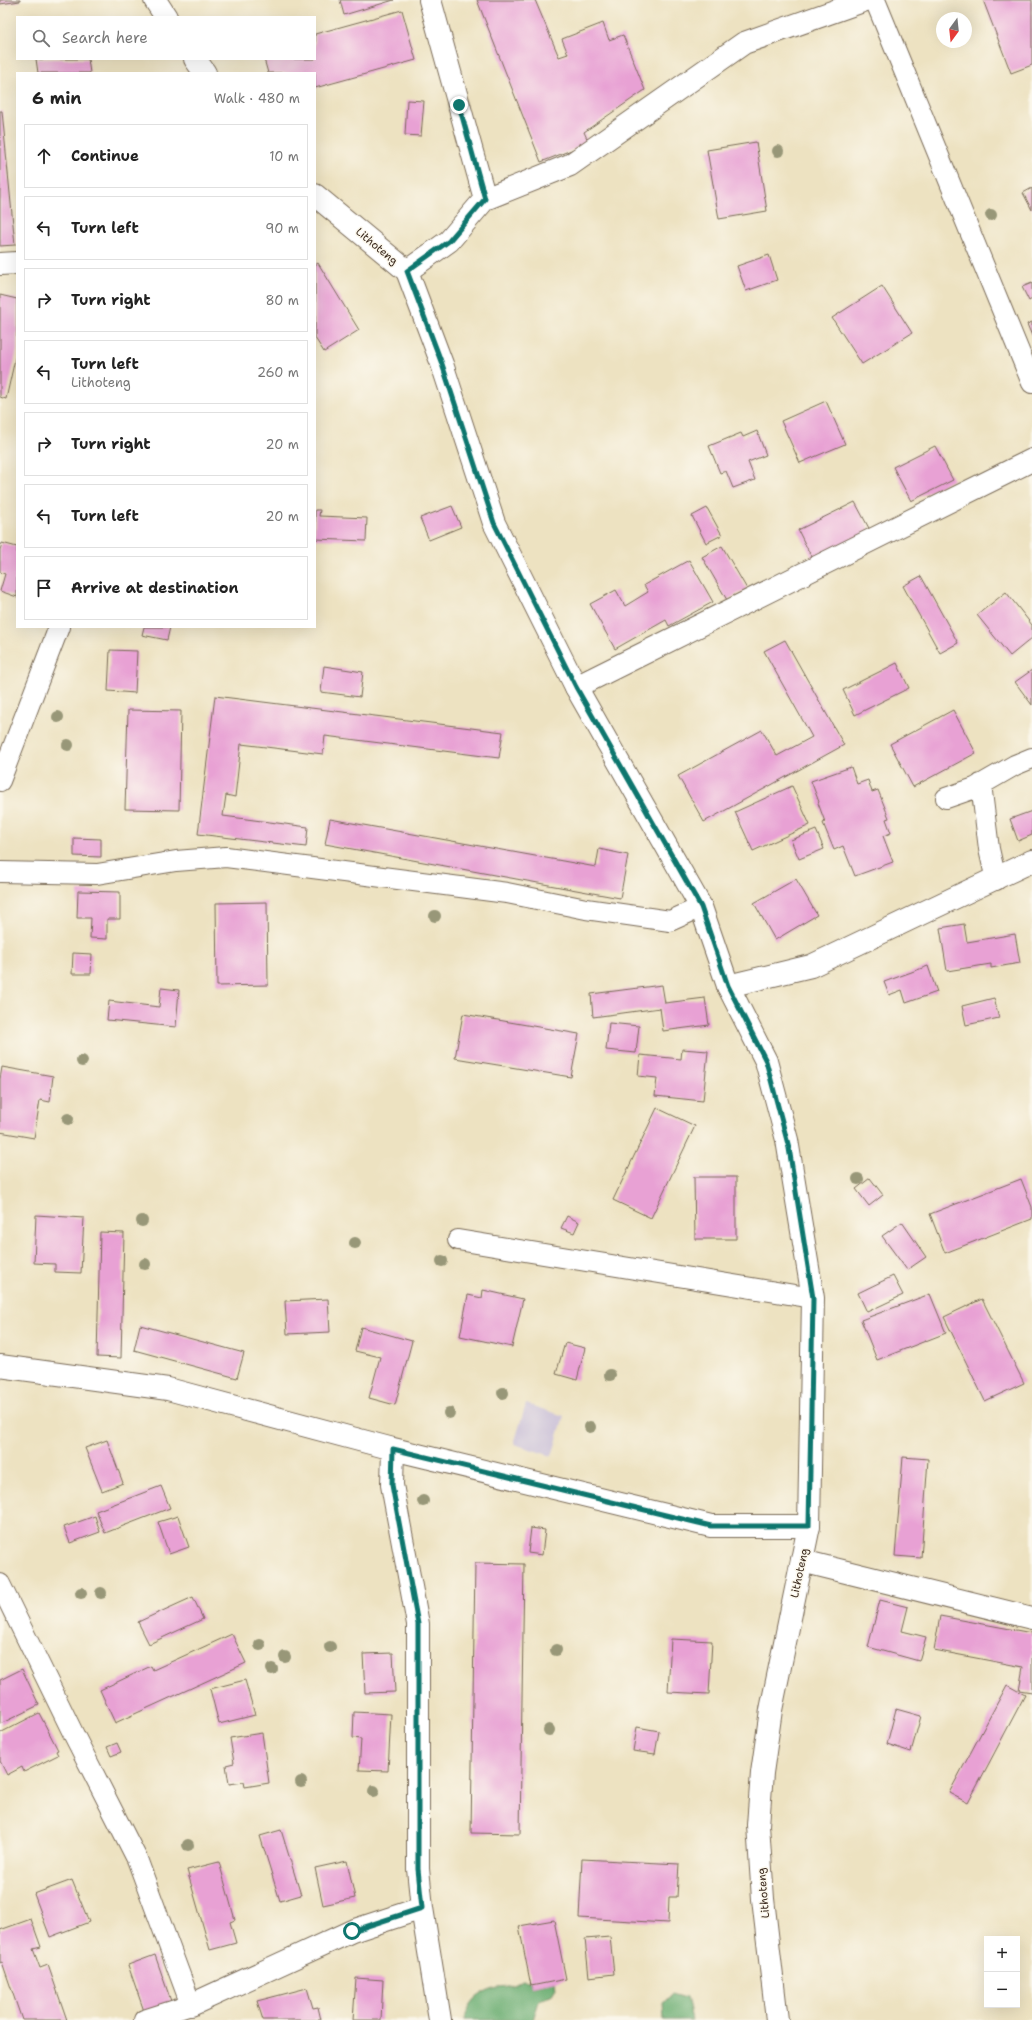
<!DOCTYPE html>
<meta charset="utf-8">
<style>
:root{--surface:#fff;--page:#f2f2f2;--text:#222;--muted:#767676;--line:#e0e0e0}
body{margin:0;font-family:"Shantell Sans",sans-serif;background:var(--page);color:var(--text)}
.controls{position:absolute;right:12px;bottom:12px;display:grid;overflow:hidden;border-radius:0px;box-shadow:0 4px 16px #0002}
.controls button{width:36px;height:36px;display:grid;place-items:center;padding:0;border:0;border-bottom:1px solid var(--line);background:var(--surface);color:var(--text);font:20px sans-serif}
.compass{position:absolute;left:936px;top:12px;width:36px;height:36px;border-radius:50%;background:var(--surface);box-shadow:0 4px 16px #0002;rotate:195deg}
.stop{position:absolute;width:12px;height:12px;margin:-9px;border:3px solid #0f766e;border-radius:50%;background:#fff}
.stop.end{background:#0f766e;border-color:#fff;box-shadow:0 1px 4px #0008}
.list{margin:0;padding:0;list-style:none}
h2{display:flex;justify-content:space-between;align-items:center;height:52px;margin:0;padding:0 16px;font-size:17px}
h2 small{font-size:13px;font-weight:400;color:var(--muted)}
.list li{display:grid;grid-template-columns:26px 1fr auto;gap:12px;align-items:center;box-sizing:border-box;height:64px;margin:0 8px 8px;padding:0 8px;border:1px solid var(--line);border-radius:0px}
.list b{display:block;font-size:15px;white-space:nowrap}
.list p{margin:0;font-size:13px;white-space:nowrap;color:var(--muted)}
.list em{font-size:13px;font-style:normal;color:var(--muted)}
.icon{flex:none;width:22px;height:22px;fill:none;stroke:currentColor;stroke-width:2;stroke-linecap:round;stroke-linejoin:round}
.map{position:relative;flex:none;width:1032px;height:2020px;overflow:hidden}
.search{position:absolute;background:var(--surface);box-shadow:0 4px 16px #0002;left:16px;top:16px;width:300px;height:44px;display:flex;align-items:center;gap:10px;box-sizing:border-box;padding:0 14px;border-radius:0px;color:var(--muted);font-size:15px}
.panel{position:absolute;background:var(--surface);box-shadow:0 4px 16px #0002;left:16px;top:72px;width:300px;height:556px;border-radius:0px}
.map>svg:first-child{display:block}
.industrial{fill:#c9bfd7}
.forest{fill:#6cae72;stroke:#546c48}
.building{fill:#e8a1d4}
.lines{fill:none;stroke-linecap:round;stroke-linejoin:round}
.service-casing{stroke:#796a57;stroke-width:22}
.minor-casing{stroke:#796a57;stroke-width:24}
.secondary-casing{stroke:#796a57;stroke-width:24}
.service{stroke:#fff;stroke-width:20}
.minor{stroke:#fff;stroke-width:22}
.secondary{stroke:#fff;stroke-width:22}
.tree{fill:#989778}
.route{stroke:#0f766e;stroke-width:5}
.labels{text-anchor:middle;stroke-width:3;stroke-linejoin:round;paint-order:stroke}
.street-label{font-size:11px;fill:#3b2a1e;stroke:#fbf7ec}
</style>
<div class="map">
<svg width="1032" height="2020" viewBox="0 0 1032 2020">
<rect width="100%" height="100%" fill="#fbf7ec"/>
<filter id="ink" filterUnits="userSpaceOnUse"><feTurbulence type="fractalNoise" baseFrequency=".025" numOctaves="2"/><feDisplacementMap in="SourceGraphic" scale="8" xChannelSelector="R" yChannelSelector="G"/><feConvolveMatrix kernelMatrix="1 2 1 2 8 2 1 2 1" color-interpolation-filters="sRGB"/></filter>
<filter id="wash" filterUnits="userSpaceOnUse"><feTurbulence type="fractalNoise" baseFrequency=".012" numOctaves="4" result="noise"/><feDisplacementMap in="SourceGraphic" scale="16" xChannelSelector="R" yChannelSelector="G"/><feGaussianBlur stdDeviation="0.9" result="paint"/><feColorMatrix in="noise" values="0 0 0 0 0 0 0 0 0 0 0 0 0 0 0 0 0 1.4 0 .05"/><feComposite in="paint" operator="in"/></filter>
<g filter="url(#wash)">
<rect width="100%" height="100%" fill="#ede2c1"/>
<path class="industrial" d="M526,1404l38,12 -12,40 -38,-12z"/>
<path class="forest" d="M522,1980l8,1 1,5 23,-5 2,7 -5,8 -12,4 -6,20h-69c3,-18 16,-30 34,-33 10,-1 15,0 24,-7z
M672,1994l14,4 5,22h-27l-1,-17z"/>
<g id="blocks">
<path class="building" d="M0,0h20v1l-20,3z
M340,0h54l-50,15z
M477,0h58l24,57 9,-3 -6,-15 41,-16 6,17 14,-5 22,55 -61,42 5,11 -48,19z
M983,0h49v65l-21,8z
M402,10l14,50 -101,28v-15h-47l-4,-14h51v-25z
M36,59h52l2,14h-52z
M407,100l17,1 -3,35 -16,-1z
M0,111h2l13,134 -15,1z
M756,142l11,69 -48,8 -12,-69z
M1032,188v22l-9,-17z
M769,255l8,25 -31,11 -9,-25z
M318,263l41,67 -35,22 -9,-14v-73z
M1032,283v16l-3,2 -7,-14z
M882,286l30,47 -50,31 -30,-46z
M0,295l17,4v51l-11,49 -6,-2z
M1032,322v14l-5,-12z
M826,401l19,43 -45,19 -19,-42z
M757,431l9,24 -18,7 7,18 -22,8 -7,-17 -6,2 -11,-27 32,-13 2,4z
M935,446l18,34 -42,21 -18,-34z
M855,502l16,30 -58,28 -15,-30z
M452,506l9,21 -32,13 -9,-22z
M707,508l15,27 -16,8 -14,-27z
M315,510h5l-1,6 48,2 -1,23 -51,-2z
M2,543l15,4v50l-17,-6 5,-17 -5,-2v-22z
M722,546l25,43 -20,11 -25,-43z
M689,560l24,42 -44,24 -3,-6 -51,29 -25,-45 26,-14 9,16 23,-14 -4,-7z
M921,576l37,67 -18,10 -37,-67z
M1006,592l26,33v13l-22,18 -33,-41z
M144,627h26l-3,13 -25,-5z
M785,640l59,105 -140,77 -26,-46 84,-46 15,26 35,-19 -48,-86z
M110,650l27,1 -2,42 -27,-2z
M897,663l12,25 -54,27 -12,-25z
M324,666l39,6 -3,25 -39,-5z
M1032,670v35l-17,-23z
M215,696l288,36 -4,26 -174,-22 -2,18 -82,-10 -6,53 -9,-2 -3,21 85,11 -2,20 -108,-13z
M128,710l53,1 -2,99 -54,-1z
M953,710l23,43 -63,34 -23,-43z
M851,767l6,17 11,-4 4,12 6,-2 11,28 -3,1 5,14 -8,3 10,26 -38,14 -12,-30 -9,4 -11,-27 2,-1 -7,-19 1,-1 -8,-21z
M792,786l18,39 -57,26 -18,-39z
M1032,811v24l-14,6 -8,-22z
M330,819l266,48 3,-18 29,6 -8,43 -295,-54z
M816,830l8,19 -25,10 -8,-19z
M74,838l27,1v18l-27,-1z
M796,879l21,36 -42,25 -21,-37z
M78,891l42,1v27h-13v20l-17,-1 1,-20h-14z
M267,902l1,83 -51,1 -1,-83z
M964,924l3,18 48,-8 5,29 -29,5v-4l-44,7 -7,-43z
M73,953l19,1 -1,20h-19z
M928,966l9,26 -31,11 -4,-13 -13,5 -5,-13z
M662,985l3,18 40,-5 4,27 -46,6 -3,-23 -67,9 -2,-23z
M161,988l18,2 -3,37 -69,-7 2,-19 50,6z
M994,998l5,20 -33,7 -4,-19z
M463,1014l116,20 -8,43 -116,-19z
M609,1023l30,3 -3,27 -30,-3z
M682,1049l26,2 -5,50 -48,-5 2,-18 -19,-2 2,-21 41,4z
M2,1067l51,9 -3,26 -10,-2 -6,38 -34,-6v-53z
M657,1108l38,18 -44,92 -38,-18z
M694,1177h42v62h-41z
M870,1178l13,17 -14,11 -13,-17z
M1021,1179l11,28v12l-87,34 -15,-39z
M36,1215l48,3 -3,55 -26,-1v-8l-21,-1z
M567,1216l12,6 -5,11 -13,-5z
M902,1222l24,35 -19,13 -25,-34z
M100,1232l24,1 -3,125 -24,-1z
M893,1276l10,19 -36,17 -9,-19z
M483,1290l40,9 -11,48 -52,-11 8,-41 14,3z
M930,1294l16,39 -69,27 -16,-40z
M328,1299l2,33 -43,2 -2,-33z
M982,1299l42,84 -39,18 -41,-84z
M140,1325l104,28 -7,25 -103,-28z
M361,1327l51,14 -17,64 -26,-7 11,-41 -25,-6z
M565,1343l20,5 -8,32 -21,-6z
M107,1440l16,43 -21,8 -17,-43z
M903,1457l25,2 -7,99 -26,-2z
M161,1486l9,22 -65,25 -9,-22z
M95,1516l5,16 -30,11 -6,-16z
M178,1516l11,31 -20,7 -11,-32z
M531,1528l14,2 -3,25 -14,-2z
M475,1563l49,1 -4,270 -49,-1z
M193,1597l10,22 -54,25 -11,-22z
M880,1600l28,7 -6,24 24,6 -7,24 -51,-14z
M940,1616l92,17v59l-13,-2 4,-23 -89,-17z
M232,1634l14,29 -131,60 -15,-33 51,-24 2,4z
M671,1639l41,2 -3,53 -41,-2z
M393,1653l2,39 -30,1 -2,-39z
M22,1669l17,36 -39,19v-44z
M245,1680l10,35 -36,9 -9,-35z
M1007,1685l18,10 -57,108 -19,-10z
M896,1709l25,7 -10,36 -24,-8z
M354,1712l37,2 -3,57 -29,-1 2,-31 -8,-1z
M39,1713l19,37 -2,1 2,4 -34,17 -2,-5 -15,8 -7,-14v-28z
M637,1727l22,4 -4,23 -22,-3z
M262,1733l7,50 -24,4 -1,-5 -15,2 -3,-19 8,-2 -4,-25z
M117,1743l4,9 -10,4 -4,-9z
M281,1830l20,65 -21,6 -20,-65z
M582,1859l97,5 -2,33h-8l-1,26 -89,-5z
M347,1861l8,37 -32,7 -8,-37z
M219,1862l16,58 -5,2 6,21 -26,7 -23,-80z
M72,1880l17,42 -39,15 -16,-43z
M31,1919l10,28 -8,2 7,19 8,-3 19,55h-45l-20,-58 -2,1v-33z
M554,1920l12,59 -35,7 -12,-60z
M610,1937l4,37 -25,3 -4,-38z
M155,1955l17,49 -27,10 -17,-49z
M356,1978l27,2 -2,40h-28z
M307,1988l6,20 5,-1 3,13h-58l-6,-19z"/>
</g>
</g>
<g filter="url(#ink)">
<use href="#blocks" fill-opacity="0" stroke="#796a57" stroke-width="1"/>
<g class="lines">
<defs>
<path id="service" d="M875,0l157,383
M0,781l59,-154
M981,784l8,65 7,31
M946,798l29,-10 40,-23 17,-7
M0,872l97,2 79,-13 50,-4 281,36 79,16 84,12 31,-14
M458,1240l355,58
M0,1584l75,153 62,122 54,146 -47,15"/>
<path id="minor" d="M485,199l85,-34 174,-122 122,-43
M0,264l17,-1
M407,271l42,-30 36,-42 -55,-199
M576,687l456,-227
M728,986l83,-20 221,-105
M0,1366l168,23 225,60 318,77h98
M393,1449l-1,36 26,139v245l4,39 18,112
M802,1561l230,57
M191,2005l161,-74 70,-23"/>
<path id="secondary" d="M155,0l11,17
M195,59l10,14
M315,195l92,76 35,93 52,159 82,164 125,220 27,79 38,75 21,79 26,158 -4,228 -38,184 -9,63 -4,52 5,74 14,121"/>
</defs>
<use href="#service" class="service-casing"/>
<use href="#minor" class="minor-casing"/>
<use href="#secondary" class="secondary-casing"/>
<use href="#service" class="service"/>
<use href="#minor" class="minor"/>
<use href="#secondary" class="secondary"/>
</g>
<g class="tree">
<circle cx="778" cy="151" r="6"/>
<circle cx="991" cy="215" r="6"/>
<circle cx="58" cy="717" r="6"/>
<circle cx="68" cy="745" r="6"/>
<circle cx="435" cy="916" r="6"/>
<circle cx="82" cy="1061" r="6"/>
<circle cx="68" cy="1119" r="6"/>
<circle cx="858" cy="1179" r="6"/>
<circle cx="142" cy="1221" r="6"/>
<circle cx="355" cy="1243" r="6"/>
<circle cx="442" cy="1261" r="6"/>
<circle cx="145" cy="1264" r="6"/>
<circle cx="610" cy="1375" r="6"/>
<circle cx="503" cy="1393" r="6"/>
<circle cx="449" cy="1413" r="6"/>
<circle cx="590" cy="1427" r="6"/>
<circle cx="423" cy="1501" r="6"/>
<circle cx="81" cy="1593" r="6"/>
<circle cx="101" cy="1593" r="6"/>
<circle cx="260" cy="1645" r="6"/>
<circle cx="330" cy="1647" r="6"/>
<circle cx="556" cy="1650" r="6"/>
<circle cx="285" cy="1657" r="6"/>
<circle cx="272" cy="1669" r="6"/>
<circle cx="549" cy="1730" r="6"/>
<circle cx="301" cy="1782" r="6"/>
<circle cx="374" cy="1791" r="6"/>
<circle cx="188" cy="1845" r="6"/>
</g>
</g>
<g class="lines" filter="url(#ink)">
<path class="route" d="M352,1931l70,-23 -4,-39v-245l-26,-139 1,-36 318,77h98l4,-228 -24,-150 -23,-87 -38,-75 -27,-79 -125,-220 -82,-164 -52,-159 -35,-93 42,-30 36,-42 -26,-94"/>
</g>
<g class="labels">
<g class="street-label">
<text transform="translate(377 246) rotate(40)" y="4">Lithoteng</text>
<text transform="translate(799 1573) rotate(-78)" y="4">Lithoteng</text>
<text transform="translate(763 1893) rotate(-95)" y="4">Lithoteng</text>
</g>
</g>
</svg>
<div class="controls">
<button>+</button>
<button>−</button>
</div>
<svg class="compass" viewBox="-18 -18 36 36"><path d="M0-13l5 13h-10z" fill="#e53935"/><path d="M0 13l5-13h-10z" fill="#767676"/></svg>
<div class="stop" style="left:352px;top:1931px"></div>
<div class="stop end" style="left:459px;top:105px"></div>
<div class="search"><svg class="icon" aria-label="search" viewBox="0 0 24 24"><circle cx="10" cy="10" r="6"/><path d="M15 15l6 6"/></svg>Search here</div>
<section class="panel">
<h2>6 min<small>Walk · 480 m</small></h2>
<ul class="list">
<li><svg class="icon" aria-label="ahead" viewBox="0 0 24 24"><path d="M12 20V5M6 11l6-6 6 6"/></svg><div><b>Continue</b></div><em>10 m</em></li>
<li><svg class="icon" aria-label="left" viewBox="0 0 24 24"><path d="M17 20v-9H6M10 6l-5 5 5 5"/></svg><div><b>Turn left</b></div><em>90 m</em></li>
<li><svg class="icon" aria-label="right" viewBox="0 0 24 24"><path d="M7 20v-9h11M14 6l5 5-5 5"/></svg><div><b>Turn right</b></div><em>80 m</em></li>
<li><svg class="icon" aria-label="left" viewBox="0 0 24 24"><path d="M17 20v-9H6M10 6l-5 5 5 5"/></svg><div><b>Turn left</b><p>Lithoteng</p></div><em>260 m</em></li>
<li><svg class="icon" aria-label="right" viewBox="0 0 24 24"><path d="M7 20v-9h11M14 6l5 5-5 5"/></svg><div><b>Turn right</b></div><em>20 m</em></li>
<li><svg class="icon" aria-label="left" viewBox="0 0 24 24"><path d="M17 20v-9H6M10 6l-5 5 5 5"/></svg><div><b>Turn left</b></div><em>20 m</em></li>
<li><svg class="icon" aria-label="arrive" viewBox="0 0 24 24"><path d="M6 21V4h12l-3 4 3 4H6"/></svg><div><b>Arrive at destination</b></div></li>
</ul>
</section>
</div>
